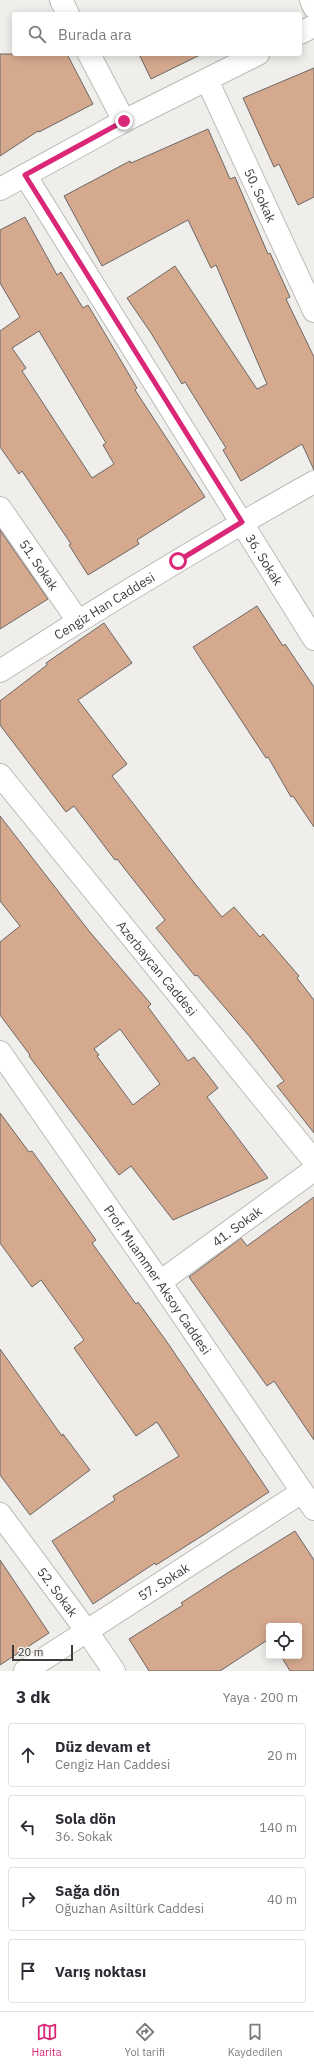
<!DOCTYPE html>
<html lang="tr">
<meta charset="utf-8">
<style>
:root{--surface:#fff;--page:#f7f7f7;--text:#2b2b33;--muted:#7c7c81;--line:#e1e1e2;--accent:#db2777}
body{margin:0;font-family:"IBM Plex Sans",sans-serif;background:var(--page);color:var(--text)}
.controls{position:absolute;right:12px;bottom:12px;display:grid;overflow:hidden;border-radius:4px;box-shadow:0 2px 10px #0003}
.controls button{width:36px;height:36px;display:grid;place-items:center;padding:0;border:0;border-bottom:1px solid var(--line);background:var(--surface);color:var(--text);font:20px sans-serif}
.scale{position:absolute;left:12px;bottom:10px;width:61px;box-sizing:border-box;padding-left:4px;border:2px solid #3e3d3c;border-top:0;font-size:11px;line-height:14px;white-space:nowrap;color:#3e3d3c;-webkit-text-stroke:3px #f0eeeb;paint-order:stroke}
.stop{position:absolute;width:12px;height:12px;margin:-9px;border:3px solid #db2777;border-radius:50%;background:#fff}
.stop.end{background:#db2777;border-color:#fff;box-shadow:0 1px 4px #0008}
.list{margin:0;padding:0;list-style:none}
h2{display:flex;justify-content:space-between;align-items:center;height:52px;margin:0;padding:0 16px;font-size:17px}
h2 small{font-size:13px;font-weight:400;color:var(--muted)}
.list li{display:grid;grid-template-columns:26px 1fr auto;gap:12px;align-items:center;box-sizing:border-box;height:64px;margin:0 8px 8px;padding:0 8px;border:1px solid var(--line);border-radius:4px}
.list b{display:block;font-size:15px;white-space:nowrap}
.list p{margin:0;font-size:13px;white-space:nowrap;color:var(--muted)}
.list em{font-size:13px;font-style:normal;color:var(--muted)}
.icon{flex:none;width:22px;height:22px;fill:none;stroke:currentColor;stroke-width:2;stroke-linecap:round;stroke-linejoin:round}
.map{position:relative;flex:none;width:314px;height:1671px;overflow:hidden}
.search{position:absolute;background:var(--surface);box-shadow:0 2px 10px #0003;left:12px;right:12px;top:12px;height:44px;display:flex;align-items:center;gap:10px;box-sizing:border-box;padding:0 14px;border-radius:4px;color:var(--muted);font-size:15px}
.sheet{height:340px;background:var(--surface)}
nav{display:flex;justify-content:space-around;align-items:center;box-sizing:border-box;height:56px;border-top:1px solid var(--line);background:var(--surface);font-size:11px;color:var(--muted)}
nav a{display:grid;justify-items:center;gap:2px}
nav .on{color:var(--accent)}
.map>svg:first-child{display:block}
.building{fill:#d5a98e;stroke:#6b6866;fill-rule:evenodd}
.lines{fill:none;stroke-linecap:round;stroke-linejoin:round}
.minor-casing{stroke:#bcbab7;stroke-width:24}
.tertiary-casing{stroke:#bcbab7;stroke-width:24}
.secondary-casing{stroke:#bcbab7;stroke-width:24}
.minor{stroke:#fff;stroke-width:22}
.tertiary{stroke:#fff;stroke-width:22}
.secondary{stroke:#fff;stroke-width:22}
.route{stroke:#db2777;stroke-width:5}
.labels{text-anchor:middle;stroke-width:4;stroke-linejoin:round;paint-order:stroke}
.street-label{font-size:13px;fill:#3e3d3c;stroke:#f0eeeb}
</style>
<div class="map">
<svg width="314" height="1671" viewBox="0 0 314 1671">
<rect width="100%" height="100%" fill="#f0eeeb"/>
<path class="building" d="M0,54h67l26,50 -54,28 -1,-1 -38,25z
M139,54h63l-51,25z
M314,68v129l-16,8 -19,-41 -5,3 -31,-69z
M208,129l22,50 5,-2 33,77 2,-1 20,44 -4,2 28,58v113l-12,-26 -61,37 -18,-31 3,-2 -41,-66 -3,2 -31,-51 -24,-35 48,-32 82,123 10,-5 -51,-119 -5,3 -23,-48 -86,46 -38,-70 66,-35 1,2z
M25,217l32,58 4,-3 22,36 5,-3 49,83 -2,2 70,107 -68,43 2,4 -51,31 -19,-30 2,-1 -49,-73 -3,3 -19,-27v-116l20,-14 -20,-34v-53zM39,331l67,112 -3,2 11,19 -22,14 -70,-107 4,-3 -14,-20z
M0,530l48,69 -48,30z
M257,606l26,40 2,-2 29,43v140l-21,-31 -2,1 -23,-40 -2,1 -73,-111z
M104,623l28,40 -54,37 49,64 -15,12 84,109 26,32 12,-10 26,30 3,-3 36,42 -2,2 17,22v133l-37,-47 7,-5 -34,-44 -53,-62 -2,1 -39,-48 9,-8 -48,-61 -2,1 -41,-54 -8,6 -66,-87v-24l47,-36 -1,-2z
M0,816l89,115 62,73 -3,3 40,54 6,-4 24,31 -11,9 61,81 -95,42 -42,-54 -12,9 -90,-119 1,-1 -30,-40v-73l20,-16 -20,-25zM120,1029l40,55 -27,21 -36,-49 2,-1 -5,-6z
M0,1113l29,39 3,-1 64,89 -4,3 44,61 2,-2 29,40 102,150 -64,42 -49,31 -1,-2 -62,41 -41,-63 63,-41 -2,-4 66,-40 -22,-34 -21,14 -62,-88 10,-8 -43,-60 -9,7 -32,-44z
M314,1197v243l-40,-59 -7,5 -78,-109 52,-39 6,8z
M0,1349l62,87 1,-2 27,36 -60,45 -30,-40z
M295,1531l19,29v111h-24l-9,-15h18v-30h-30v13l-49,32h-71l-20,-32 54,-34 -2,-2 48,-31z
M0,1560l49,73 -49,32z"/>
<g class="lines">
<defs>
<g id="minor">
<path d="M311,0l3,7"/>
<path id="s1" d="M207,80l107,231"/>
<path id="s2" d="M25,175l289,464"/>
<path id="s3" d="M0,508l78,113"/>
<path id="s4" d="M0,671c103,-66 207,-129 314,-189"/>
<path id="s5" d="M0,775l314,386"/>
<path id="s6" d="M160,1282l154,-112"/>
<path id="s7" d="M0,1514l86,116 28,41"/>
<path id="s8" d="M25,1671l277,-179"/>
</g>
<g id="tertiary">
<path id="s9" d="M0,1052l160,230 154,227"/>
</g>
<path id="secondary" d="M61,0l7,14
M300,33l14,-7
M89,54l35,67
M0,189l124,-68 134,-67"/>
</defs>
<use href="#minor" class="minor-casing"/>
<use href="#tertiary" class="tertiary-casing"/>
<use href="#secondary" class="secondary-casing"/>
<use href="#minor" class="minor"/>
<use href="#tertiary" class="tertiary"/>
<use href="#secondary" class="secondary"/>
</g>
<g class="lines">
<path class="route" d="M124,121l-99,54 217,347 -64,39"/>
</g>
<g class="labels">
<g class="street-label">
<text dy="5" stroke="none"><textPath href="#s1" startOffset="127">50. Sokak</textPath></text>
<text dy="5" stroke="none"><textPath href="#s2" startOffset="453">36. Sokak</textPath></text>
<text dy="5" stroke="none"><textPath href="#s3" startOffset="69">51. Sokak</textPath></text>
<text dy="5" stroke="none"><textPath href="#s4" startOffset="123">Cengiz Han Caddesi</textPath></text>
<text dy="5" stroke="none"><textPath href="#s5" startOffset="249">Azerbaycan Caddesi</textPath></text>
<text dy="5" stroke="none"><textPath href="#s6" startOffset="95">41. Sokak</textPath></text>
<text dy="5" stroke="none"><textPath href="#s9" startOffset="277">Prof. Muammer Aksoy Caddesi</textPath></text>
<text dy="5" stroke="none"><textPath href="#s8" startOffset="165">57. Sokak</textPath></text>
<text dy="5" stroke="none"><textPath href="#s7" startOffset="97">52. Sokak</textPath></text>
</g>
</g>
</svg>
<div class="controls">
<button><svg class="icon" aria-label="locate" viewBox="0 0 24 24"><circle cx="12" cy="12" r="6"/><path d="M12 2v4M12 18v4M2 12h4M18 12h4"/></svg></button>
</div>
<div class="scale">20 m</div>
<div class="stop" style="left:178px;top:561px"></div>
<div class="stop end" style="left:124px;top:121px"></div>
<div class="search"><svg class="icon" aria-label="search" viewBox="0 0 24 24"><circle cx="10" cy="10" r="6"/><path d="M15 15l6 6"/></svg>Burada ara</div>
</div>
<section class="sheet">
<h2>3 dk<small>Yaya · 200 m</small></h2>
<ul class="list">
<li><svg class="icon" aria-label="ahead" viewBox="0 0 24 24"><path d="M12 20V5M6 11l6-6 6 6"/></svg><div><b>Düz devam et</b><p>Cengiz Han Caddesi</p></div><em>20 m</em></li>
<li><svg class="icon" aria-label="left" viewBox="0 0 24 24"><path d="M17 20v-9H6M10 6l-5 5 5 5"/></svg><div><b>Sola dön</b><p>36. Sokak</p></div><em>140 m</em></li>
<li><svg class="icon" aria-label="right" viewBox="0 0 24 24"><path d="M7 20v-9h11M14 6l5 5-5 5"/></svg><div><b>Sağa dön</b><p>Oğuzhan Asiltürk Caddesi</p></div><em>40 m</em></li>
<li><svg class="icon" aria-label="arrive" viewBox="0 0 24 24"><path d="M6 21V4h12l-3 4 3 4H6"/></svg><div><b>Varış noktası</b></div></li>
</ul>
</section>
<nav>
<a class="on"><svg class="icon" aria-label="map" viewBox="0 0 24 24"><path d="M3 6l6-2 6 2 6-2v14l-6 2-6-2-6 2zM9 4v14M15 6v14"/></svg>Harita</a>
<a><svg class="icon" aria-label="directions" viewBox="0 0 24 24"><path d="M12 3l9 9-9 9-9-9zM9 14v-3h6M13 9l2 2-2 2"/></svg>Yol tarifi</a>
<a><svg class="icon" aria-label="saved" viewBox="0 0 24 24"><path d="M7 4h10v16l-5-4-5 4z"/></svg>Kaydedilen</a>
</nav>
